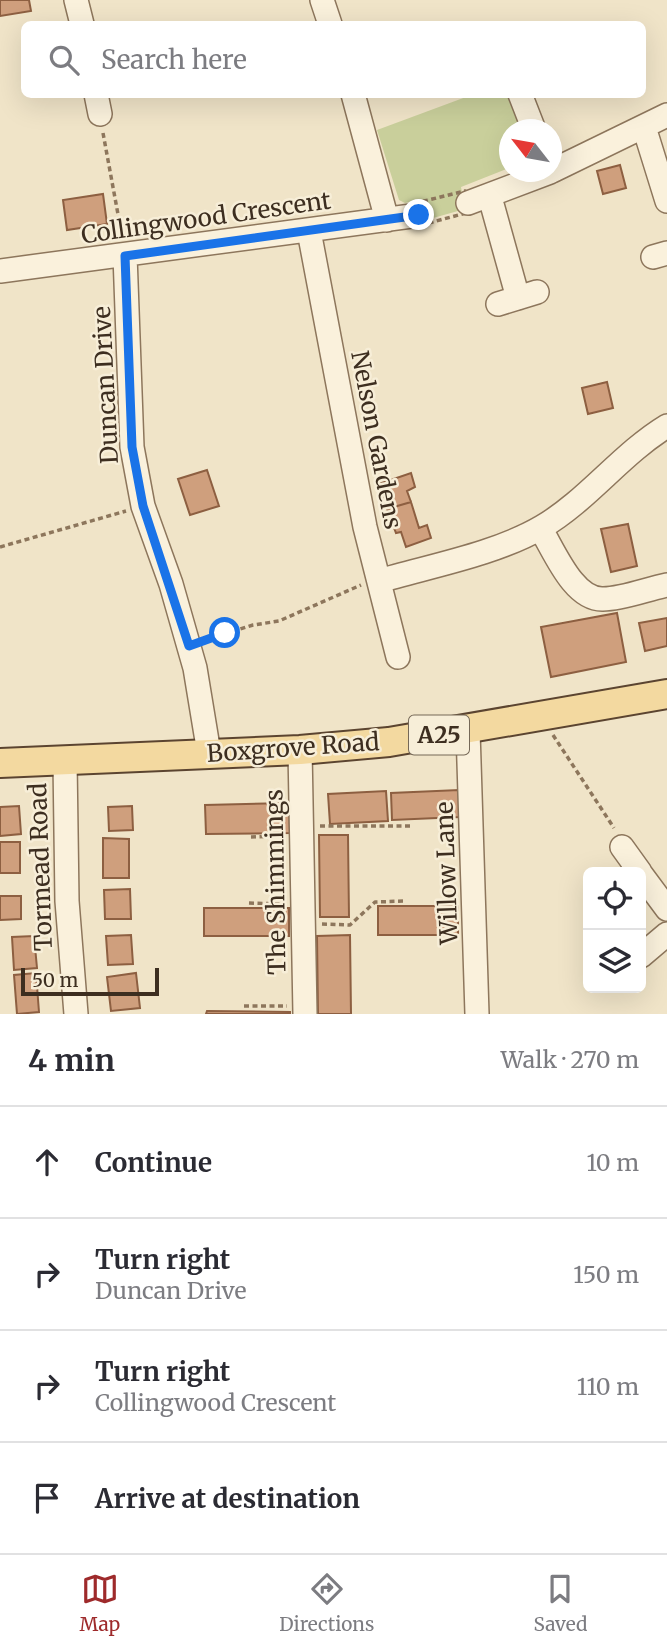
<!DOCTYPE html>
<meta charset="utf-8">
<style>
:root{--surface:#fff;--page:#f7f7f7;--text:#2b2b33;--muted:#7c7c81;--line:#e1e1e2;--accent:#9e2a2b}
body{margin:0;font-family:Merriweather,serif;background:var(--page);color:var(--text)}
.controls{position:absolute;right:21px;bottom:21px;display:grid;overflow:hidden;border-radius:10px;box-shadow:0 7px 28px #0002}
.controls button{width:63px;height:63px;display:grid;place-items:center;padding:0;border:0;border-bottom:2px solid var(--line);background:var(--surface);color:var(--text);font:35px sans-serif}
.compass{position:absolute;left:499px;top:119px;width:63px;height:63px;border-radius:50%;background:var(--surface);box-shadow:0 7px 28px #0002;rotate:301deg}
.scale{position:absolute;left:21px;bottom:18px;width:138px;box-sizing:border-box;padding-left:7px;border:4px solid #3d2e20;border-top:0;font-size:19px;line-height:24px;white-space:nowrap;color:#3d2e20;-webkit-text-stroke:5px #f7eed8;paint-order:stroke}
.stop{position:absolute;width:21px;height:21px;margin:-16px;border:5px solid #1a73e8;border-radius:50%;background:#fff}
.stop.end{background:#1a73e8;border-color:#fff;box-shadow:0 2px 7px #0008}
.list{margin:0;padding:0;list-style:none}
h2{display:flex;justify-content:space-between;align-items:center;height:91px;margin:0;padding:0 28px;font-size:30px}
h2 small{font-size:23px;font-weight:400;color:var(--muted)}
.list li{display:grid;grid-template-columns:46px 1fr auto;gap:21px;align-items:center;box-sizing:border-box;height:112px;padding:0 28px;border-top:2px solid var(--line)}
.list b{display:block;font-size:26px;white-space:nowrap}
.list p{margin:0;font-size:23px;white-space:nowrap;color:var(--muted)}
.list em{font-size:23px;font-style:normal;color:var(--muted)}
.icon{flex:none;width:38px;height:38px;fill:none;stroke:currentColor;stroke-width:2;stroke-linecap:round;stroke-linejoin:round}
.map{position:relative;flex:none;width:667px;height:1014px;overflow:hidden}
.search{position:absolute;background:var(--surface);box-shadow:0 7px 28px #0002;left:21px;right:21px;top:21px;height:77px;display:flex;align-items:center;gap:18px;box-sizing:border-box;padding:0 24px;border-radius:10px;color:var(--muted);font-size:26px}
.sheet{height:539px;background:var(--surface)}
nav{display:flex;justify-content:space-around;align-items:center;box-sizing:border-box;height:98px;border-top:2px solid var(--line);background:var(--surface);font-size:19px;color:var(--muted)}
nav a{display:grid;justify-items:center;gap:4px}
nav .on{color:var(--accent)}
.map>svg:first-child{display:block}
.green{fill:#c9cf9b}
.building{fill:#cf9f7d;stroke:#8d5f41;stroke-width:2}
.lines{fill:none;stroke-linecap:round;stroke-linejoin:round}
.minor-casing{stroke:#8d765c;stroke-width:26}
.major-casing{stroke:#5b4430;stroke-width:32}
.path{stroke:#8d765c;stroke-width:3.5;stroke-dasharray:5 3.5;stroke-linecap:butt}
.minor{stroke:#faf1dc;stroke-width:23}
.major{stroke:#f3d9a0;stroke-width:28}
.route{stroke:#1a73e8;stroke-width:9}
.labels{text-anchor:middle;stroke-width:5;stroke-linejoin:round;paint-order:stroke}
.shield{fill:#f7eed8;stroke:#756857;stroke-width:2}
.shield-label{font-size:23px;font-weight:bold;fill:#3d2e20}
.street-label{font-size:24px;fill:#3d2e20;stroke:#f7eed8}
</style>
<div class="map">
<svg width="667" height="1014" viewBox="0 0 667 1014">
<rect width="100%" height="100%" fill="#f0e4c8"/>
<path class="green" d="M474,94l37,1 13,34 -14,1 -1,38 -48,19 4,22 -39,11 -5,-21 -16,4 -6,-3 -22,-70z"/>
<path class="building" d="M0,0h29l2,11 -31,5z
M620,165l6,23 -23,6 -6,-23z
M103,194l4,30 -40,6 -4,-30z
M607,382l6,26 -25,6 -6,-26z
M207,470l12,36 -29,9 -12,-36z
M411,473l4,14 -8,4 4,11 -24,7 -8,-25z
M411,502l8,26 8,-3 4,13 -25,9 -5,-15 -5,1 -9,-24z
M628,524l9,42 -26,6 -10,-43z
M617,613l9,49 -75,15 -10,-50z
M667,618v28l-22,5 -6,-28z
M459,790l1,27 -68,3 -1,-27z
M386,791l2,30 -58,3 -2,-30z
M289,803l1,30 -84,1 -1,-29z
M19,806l2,28 -21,2v-29z
M132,806l1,24 -24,1 -1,-24z
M319,835h29l1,82h-29z
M103,838l26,1v39h-26z
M0,842h20v31h-20z
M130,889l1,30h-26l-1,-29z
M0,896h21v23l-21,1z
M378,906h80v29h-80z
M204,908h85v28h-85z
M131,935l2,29 -25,1 -2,-29z
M350,935l1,79h-33l-1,-78z
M34,936l3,32 -23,2 -2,-33z
M36,973l3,39 -22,2 -3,-39z
M136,973l4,35 -29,3 -4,-34z
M207,1011l83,1v2h-84z"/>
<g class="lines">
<defs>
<path id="minor" d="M76,0l6,24
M322,0l8,24
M96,94l4,20
M353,94l34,126
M520,94l14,36
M644,127l23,74
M552,171l115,-56
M490,197l28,101
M468,203l82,-31
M309,231l56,296 33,130
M125,255l7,192 11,59 28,78 24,84 14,85
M653,257l14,-4
M0,271l419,-56
M498,304l39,-12
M540,528c14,22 33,72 63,71 20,0 44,-10 64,-14
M379,581c51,-15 117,-27 163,-54 46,-27 79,-73 125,-101
M468,731l9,283
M300,750l5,264
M65,761l2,140 9,113
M622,847l18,25
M641,874l26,35
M641,956l26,-22"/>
<path id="major" d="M0,763l300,-13 89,-8 278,-48"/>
</defs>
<use href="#minor" class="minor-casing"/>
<use href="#major" class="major-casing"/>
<path class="path" d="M103,133l19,103
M465,191l5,21 -49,13 -5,-22z
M0,547l126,-36
M208,639l45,-14 26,-4 82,-36
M553,735l61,93
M320,826h93
M251,837l33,-1
M249,903l36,1
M322,924l28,1 25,-23 30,-1
M244,1006h43"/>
<use href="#minor" class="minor"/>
<use href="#major" class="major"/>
</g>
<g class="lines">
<path class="route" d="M225,633l-36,13 -46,-140 -11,-59 -7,-191 294,-41"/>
</g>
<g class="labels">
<rect class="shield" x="409" y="715.5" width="60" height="39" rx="5"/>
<g class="shield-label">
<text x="439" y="743">A25</text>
</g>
<g class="street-label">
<text transform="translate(206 218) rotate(-8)" y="8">Collingwood Crescent</text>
<text transform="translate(106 385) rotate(-93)" y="8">Duncan Drive</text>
<text transform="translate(376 440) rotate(79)" y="8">Nelson Gardens</text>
<text transform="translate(293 748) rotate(-4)" y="8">Boxgrove Road</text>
<text transform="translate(41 867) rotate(-92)" y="8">Tormead Road</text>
<text transform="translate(447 873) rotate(-92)" y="8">Willow Lane</text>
<text transform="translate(276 882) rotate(-91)" y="8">The Shimmings</text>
</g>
</g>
</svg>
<div class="controls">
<button><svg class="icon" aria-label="locate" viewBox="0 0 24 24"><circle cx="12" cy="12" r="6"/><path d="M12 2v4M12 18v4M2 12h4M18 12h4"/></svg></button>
<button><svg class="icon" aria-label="layers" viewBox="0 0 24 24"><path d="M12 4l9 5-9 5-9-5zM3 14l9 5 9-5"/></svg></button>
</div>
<svg class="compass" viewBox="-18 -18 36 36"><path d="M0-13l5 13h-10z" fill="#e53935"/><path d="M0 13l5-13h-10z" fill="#7c7c81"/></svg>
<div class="scale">50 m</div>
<div class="stop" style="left:225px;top:633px"></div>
<div class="stop end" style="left:419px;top:215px"></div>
<div class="search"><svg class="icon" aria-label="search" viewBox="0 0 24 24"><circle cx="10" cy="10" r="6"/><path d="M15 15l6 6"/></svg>Search here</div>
</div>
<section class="sheet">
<h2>4 min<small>Walk · 270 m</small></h2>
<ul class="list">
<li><svg class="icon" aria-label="ahead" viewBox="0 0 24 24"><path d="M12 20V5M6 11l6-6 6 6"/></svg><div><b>Continue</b></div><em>10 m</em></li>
<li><svg class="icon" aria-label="right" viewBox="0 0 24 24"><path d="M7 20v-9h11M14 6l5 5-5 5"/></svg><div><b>Turn right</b><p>Duncan Drive</p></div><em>150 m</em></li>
<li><svg class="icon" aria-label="right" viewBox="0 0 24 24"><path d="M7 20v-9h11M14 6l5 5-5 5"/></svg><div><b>Turn right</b><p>Collingwood Crescent</p></div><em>110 m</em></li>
<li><svg class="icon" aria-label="arrive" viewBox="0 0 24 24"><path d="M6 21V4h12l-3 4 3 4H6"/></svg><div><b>Arrive at destination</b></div></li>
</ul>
</section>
<nav>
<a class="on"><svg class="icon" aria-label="map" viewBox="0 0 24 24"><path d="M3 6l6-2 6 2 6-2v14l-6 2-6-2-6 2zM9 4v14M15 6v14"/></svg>Map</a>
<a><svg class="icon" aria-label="directions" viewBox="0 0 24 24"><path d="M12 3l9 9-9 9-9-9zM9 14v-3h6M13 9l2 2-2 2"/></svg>Directions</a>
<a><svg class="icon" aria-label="saved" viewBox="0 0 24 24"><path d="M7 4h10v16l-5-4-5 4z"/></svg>Saved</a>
</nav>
